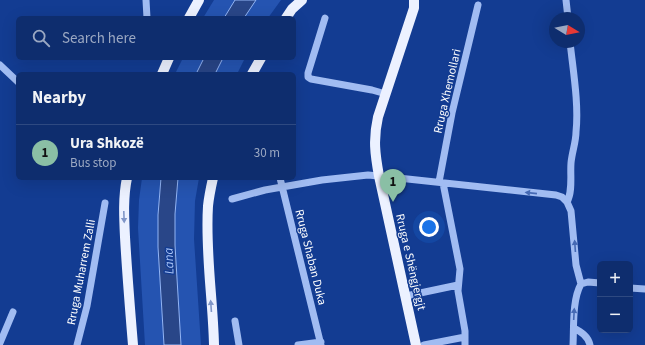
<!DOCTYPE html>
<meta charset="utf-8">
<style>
:root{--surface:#0e2d6e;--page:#173573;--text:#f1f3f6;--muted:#9ba8c2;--line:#2e4981;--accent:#8abfa5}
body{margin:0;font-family:"Source Sans 3",sans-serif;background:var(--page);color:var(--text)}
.controls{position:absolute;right:12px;bottom:12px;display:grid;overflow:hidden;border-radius:6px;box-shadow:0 4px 16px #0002}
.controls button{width:36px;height:36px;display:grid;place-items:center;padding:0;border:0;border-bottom:1px solid var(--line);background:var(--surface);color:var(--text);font:20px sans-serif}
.compass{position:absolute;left:549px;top:12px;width:36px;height:36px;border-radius:50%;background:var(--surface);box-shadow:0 4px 16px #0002;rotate:100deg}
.you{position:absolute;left:429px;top:227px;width:14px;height:14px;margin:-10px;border:3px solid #fff;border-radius:50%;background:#1a73e8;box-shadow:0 0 0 6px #1a73e833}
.badge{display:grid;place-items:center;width:26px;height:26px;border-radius:50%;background:var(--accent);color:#111;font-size:13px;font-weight:700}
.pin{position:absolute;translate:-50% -33px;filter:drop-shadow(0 1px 2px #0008)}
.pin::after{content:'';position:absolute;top:21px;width:14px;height:12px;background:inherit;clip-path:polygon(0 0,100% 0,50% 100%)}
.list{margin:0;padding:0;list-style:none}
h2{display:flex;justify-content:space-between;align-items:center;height:52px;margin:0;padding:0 16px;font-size:17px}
h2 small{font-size:13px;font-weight:400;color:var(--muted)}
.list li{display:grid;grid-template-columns:26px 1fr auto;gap:12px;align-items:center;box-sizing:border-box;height:56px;padding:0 16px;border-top:1px solid var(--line)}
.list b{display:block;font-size:15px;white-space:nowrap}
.list p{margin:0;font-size:13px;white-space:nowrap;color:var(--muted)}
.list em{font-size:13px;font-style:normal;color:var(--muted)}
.icon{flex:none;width:22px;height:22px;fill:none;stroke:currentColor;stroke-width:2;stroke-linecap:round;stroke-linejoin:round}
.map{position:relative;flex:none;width:645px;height:345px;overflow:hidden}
.search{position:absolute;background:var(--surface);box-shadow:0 4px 16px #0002;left:16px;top:16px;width:280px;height:44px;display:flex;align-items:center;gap:10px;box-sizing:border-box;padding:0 14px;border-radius:6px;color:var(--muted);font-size:15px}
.panel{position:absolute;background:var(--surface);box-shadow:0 4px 16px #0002;left:16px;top:72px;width:280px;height:108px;border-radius:6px}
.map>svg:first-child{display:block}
.green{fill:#2554b1}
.water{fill:#294688;stroke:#93b5f5}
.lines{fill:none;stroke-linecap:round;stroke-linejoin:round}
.minor{stroke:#a1bcf2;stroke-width:7}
.major{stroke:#ecf1ff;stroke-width:10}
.oneway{fill:#4569b4}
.oneway2{fill:#8096c8}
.labels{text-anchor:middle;stroke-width:3;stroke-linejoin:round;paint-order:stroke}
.street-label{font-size:12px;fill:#fff;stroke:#133c92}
.water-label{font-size:13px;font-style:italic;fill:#adc7f9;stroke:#133c92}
</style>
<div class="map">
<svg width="645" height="345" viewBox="0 0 645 345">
<rect width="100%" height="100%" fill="#133c92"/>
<path class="green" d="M214,0h21l-11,18h-21z
M256,0h25l-13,18h-24z
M183,58h21l-8,16h-21z
M223,58h22l-8,16h-22z
M142,178h19l-3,37v32l6,98h-19l-7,-117 1,-28z
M178,178h21l-4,23 -1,38 7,106h-20l-6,-100v-31z"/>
<path class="water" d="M235,0h21l-12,18h-20z
M204,58h19l-8,16h-19z
M161,178h17l-3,36v31l6,100h-17l-6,-98v-32z"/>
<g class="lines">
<path class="minor" d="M146,0l1,18
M566,0l2,18
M325,18l-17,55v4l3,2 61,11 14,4
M0,65l18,17
M280,178l41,167
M439,182l13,-69 26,-108
M443,183l17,86 -2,22 7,40v14
M232,199l33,-9 57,-10 46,-5 21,2 167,18 6,2 5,5 4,9 5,54 5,19c-9,16 -7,43 -8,61
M567,202c6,-11 3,-27 4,-39 1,-11 5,-21 5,-31 3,-28 -3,-62 -6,-90
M581,284l7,-2 12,1
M630,288l15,1
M406,296l52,-11
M235,321l4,24
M574,328c7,4 14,8 16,17
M0,343l13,-31
M77,345l10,-39 18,-103
M298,345l23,-3
M424,345l41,-8"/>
<path class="major" d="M414,0v8l-36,109c-5,22 -3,37 1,59l37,169
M189,18l10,-18
M286,18l6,-9 10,-9
M162,74l7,-16
M252,74l9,-16
M127,178c-4,19 -3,39 -2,59 2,36 5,72 8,108
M213,178c-2,9 -4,18 -5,28 -3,46 5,93 6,139"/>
</g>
<defs><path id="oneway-solid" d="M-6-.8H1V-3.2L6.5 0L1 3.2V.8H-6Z"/></defs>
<g class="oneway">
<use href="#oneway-solid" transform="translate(531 193) rotate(-174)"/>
<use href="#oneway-solid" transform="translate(575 246) rotate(-94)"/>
<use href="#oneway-solid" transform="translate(574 314) rotate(-87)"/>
</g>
<g class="oneway2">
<use href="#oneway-solid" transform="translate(124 217) rotate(88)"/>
<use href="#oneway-solid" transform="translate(211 306) rotate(-94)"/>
</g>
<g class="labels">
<g class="street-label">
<text transform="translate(447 91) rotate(-77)" y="4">Rruga Xhemollari</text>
<text transform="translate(311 257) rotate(76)" y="4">Rruga Shaban Duka</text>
<text transform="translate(411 262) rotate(77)" y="4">Rruga e Shëngjergjt</text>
<text transform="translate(81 272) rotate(-79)" y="4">Rruga Muharrem Zalli</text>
</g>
<g class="water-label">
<text transform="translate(168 261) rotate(-92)" y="5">Lana</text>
</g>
</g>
</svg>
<div class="controls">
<button>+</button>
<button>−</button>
</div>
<svg class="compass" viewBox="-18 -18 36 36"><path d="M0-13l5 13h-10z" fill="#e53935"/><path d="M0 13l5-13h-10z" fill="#9ba8c2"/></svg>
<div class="you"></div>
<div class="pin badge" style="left:393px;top:202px">1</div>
<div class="search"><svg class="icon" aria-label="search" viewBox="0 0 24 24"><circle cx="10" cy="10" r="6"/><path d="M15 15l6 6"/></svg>Search here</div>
<section class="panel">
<h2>Nearby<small></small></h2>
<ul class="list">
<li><span class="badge">1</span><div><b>Ura Shkozë</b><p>Bus stop</p></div><em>30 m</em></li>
</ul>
</section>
</div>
